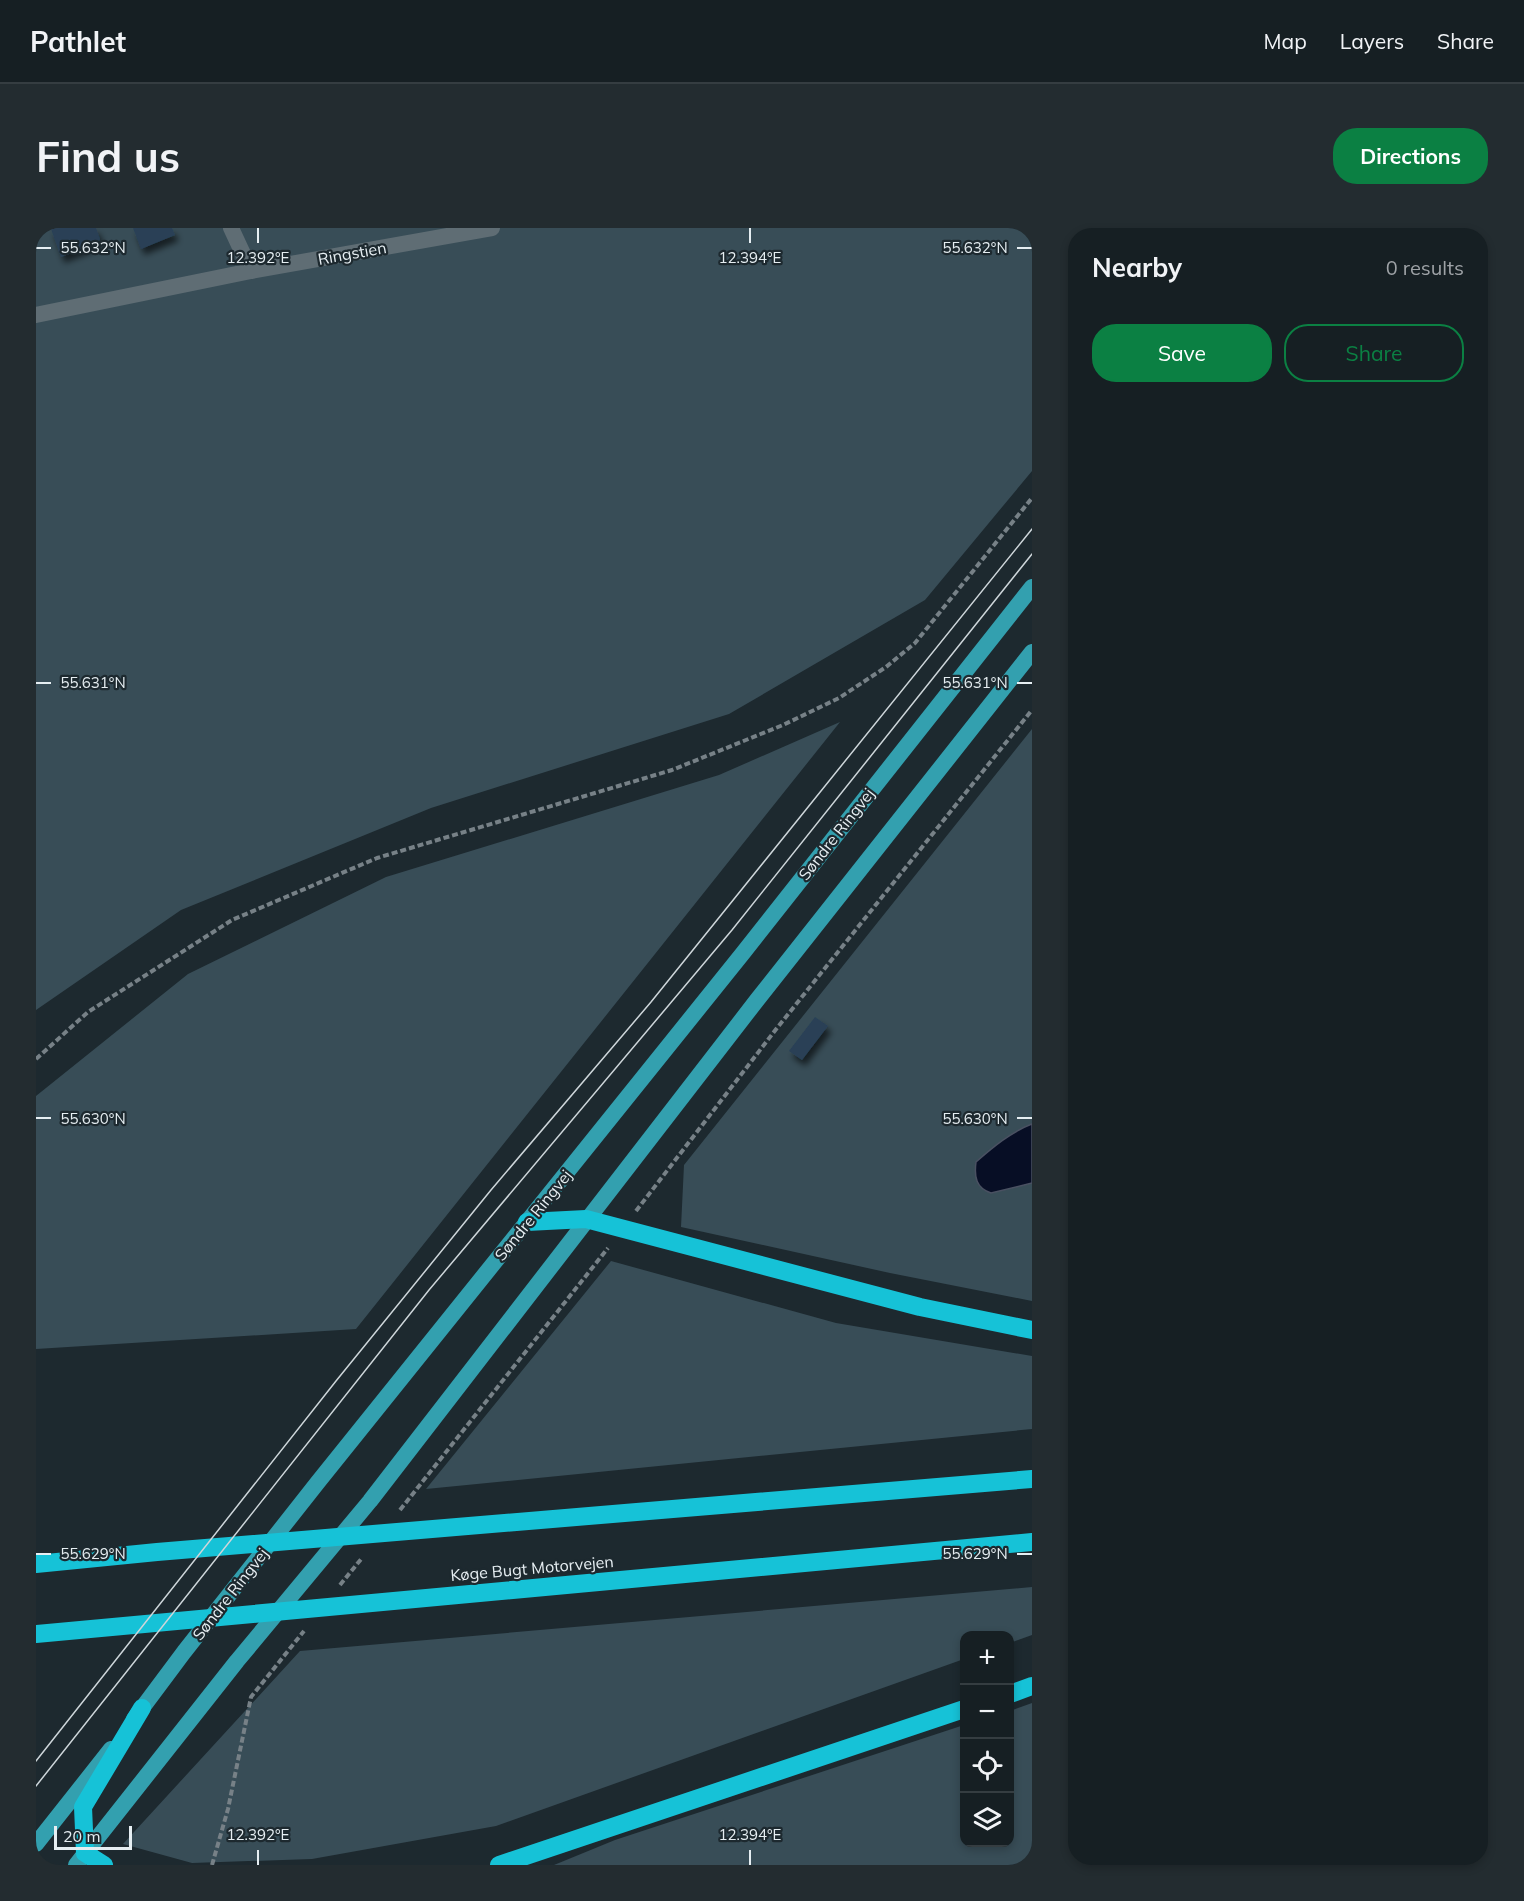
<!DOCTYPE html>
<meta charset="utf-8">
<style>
:root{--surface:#161f23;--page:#232c30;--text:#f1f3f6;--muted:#9ea2a6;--line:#353d41;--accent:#0b8043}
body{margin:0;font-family:Mulish,sans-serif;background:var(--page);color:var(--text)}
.controls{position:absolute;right:18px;bottom:18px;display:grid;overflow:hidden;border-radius:12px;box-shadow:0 3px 9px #0003}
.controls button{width:54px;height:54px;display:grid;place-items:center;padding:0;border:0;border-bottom:2px solid var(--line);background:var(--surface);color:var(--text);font:30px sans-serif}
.scale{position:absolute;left:18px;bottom:15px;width:78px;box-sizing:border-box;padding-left:6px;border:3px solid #e6eef2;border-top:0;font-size:16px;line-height:21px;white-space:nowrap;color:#e6eef2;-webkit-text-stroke:4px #1d292f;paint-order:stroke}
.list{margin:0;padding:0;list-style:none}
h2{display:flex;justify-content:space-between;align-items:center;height:78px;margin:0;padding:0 24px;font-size:26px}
h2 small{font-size:20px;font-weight:400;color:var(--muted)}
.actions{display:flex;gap:12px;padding:18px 24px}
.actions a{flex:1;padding:14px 0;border:2px solid var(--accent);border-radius:24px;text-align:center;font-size:21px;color:var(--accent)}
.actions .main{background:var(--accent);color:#fff}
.icon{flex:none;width:33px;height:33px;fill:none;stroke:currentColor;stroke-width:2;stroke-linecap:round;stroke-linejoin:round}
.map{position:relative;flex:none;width:996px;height:1637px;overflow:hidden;border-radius:24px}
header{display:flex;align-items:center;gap:36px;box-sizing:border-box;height:84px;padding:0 30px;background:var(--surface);border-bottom:2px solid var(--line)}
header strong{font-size:28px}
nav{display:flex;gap:33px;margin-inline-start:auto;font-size:21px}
.intro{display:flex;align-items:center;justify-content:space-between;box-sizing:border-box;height:144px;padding:0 36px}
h1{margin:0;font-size:42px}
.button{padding:15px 27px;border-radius:24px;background:var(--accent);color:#fff;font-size:21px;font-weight:700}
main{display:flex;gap:36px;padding:0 36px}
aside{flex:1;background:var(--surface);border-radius:24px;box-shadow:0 3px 9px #0003}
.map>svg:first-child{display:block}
.green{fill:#384d57}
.water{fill:#070e25;stroke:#4a5162;stroke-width:1.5}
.building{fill:#294057;filter:url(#shadow)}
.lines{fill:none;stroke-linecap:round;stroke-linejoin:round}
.path{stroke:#778187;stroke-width:4;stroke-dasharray:6 3;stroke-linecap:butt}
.minor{stroke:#5f6d74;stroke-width:16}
.primary{stroke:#33a0af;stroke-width:16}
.motorway{stroke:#16c2d7;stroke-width:18}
.tram{stroke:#ced6da;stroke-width:1.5}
.ticks{fill:none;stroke:#e6eef2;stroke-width:2}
.labels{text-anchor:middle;stroke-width:4.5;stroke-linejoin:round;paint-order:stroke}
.street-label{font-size:16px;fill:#e6eef2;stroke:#1d292f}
.ticks-label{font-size:15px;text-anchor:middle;fill:#e6eef2;stroke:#1d292f;stroke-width:4.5;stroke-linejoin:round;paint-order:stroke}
</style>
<header>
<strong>Pathlet</strong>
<nav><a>Map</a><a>Layers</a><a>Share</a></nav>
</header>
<div class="intro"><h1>Find us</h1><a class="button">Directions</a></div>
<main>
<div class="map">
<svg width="996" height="1637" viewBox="0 0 996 1637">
<defs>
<filter id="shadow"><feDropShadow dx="3.5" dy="6" stdDeviation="3" flood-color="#0009"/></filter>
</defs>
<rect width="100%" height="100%" fill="#1d292f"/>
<path class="green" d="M0,0h996v243l-107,129 -196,114 -298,94 -250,102 -145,100z
M804,494l-484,607 -320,20v-253l152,-122 198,-97 333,-102z
M996,501v572l-142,-28 -209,-46 3,-62z
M575,1033l225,62 196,33v73l-606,60z
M996,1359v48l-22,8v-7h-46v23l-468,167 -184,33 -120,4 -69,-19 177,-193z
M996,1475v162h-478l61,-25 349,-115v117h46v-131z"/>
<path class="water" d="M996,896v59l-41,10c-15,-5 -17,-16 -15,-31 17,-15 35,-30 56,-38z"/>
<path class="building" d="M18,0h42l4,11 -2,4 -37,14 -10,-28z
M97,0h39l3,7 -34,14z
M779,789l13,9 -26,34 -13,-9z"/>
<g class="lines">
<path class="path" d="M0,831l52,-47 144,-92 145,-62 295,-88 111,-45 56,-27 47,-31 29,-24 117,-145
M600,983l141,-183 255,-318
M364,1282l208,-262
M304,1357l22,-27
M176,1637l16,-56 23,-112 53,-66"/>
<path class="minor" d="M195,0l20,43
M0,87l215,-44 241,-43"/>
<path class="primary" d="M98,1491l50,-67 134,-170 425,-529 289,-366
M0,1616l75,-95
M40,1637l161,-204 133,-160 387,-501 275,-348"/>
<path class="motorway" d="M491,994l59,-3 334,88 112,23
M0,1336l121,-12 875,-73
M0,1406l996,-92
M974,1466l22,-8
M68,1637l-19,-12 -2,-46 59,-99
M463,1637l465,-156"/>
<path class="tram" d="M0,1533l300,-380 155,-191 160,-188 381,-473
M0,1558l393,-496 303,-360 300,-376"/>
</g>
<path class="ticks" d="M222,0v15M714,0v15M0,20h15M981,20h15M0,455h15M981,455h15M0,890h15M981,890h15M0,1326h15M981,1326h15M222,1622v15M714,1622v15"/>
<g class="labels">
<g class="street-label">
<text transform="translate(316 25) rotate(-10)" y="6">Ringstien</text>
<text transform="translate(800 606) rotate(-52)" y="6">Søndre Ringvej</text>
<text transform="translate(497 987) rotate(-51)" y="6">Søndre Ringvej</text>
<text transform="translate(496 1340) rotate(-5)" y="6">Køge Bugt Motorvejen</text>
<text transform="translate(194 1366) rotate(-52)" y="6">Søndre Ringvej</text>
</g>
</g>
<g class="ticks-label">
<text x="57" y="25">55.632°N</text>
<text x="939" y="25">55.632°N</text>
<text x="222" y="35">12.392°E</text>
<text x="714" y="35">12.394°E</text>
<text x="57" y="460">55.631°N</text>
<text x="939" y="460">55.631°N</text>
<text x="57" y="896">55.630°N</text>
<text x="939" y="896">55.630°N</text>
<text x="57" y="1331">55.629°N</text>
<text x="939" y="1331">55.629°N</text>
<text x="222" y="1612">12.392°E</text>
<text x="714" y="1612">12.394°E</text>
</g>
</svg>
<div class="controls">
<button>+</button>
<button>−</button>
<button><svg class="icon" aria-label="locate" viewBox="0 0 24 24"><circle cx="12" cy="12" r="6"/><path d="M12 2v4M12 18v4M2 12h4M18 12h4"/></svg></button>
<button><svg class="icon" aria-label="layers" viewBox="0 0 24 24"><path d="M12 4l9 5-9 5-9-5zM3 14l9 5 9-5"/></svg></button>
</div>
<div class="scale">20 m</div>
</div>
<aside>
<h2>Nearby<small>0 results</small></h2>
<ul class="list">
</ul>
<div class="actions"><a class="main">Save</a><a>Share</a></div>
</aside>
</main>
